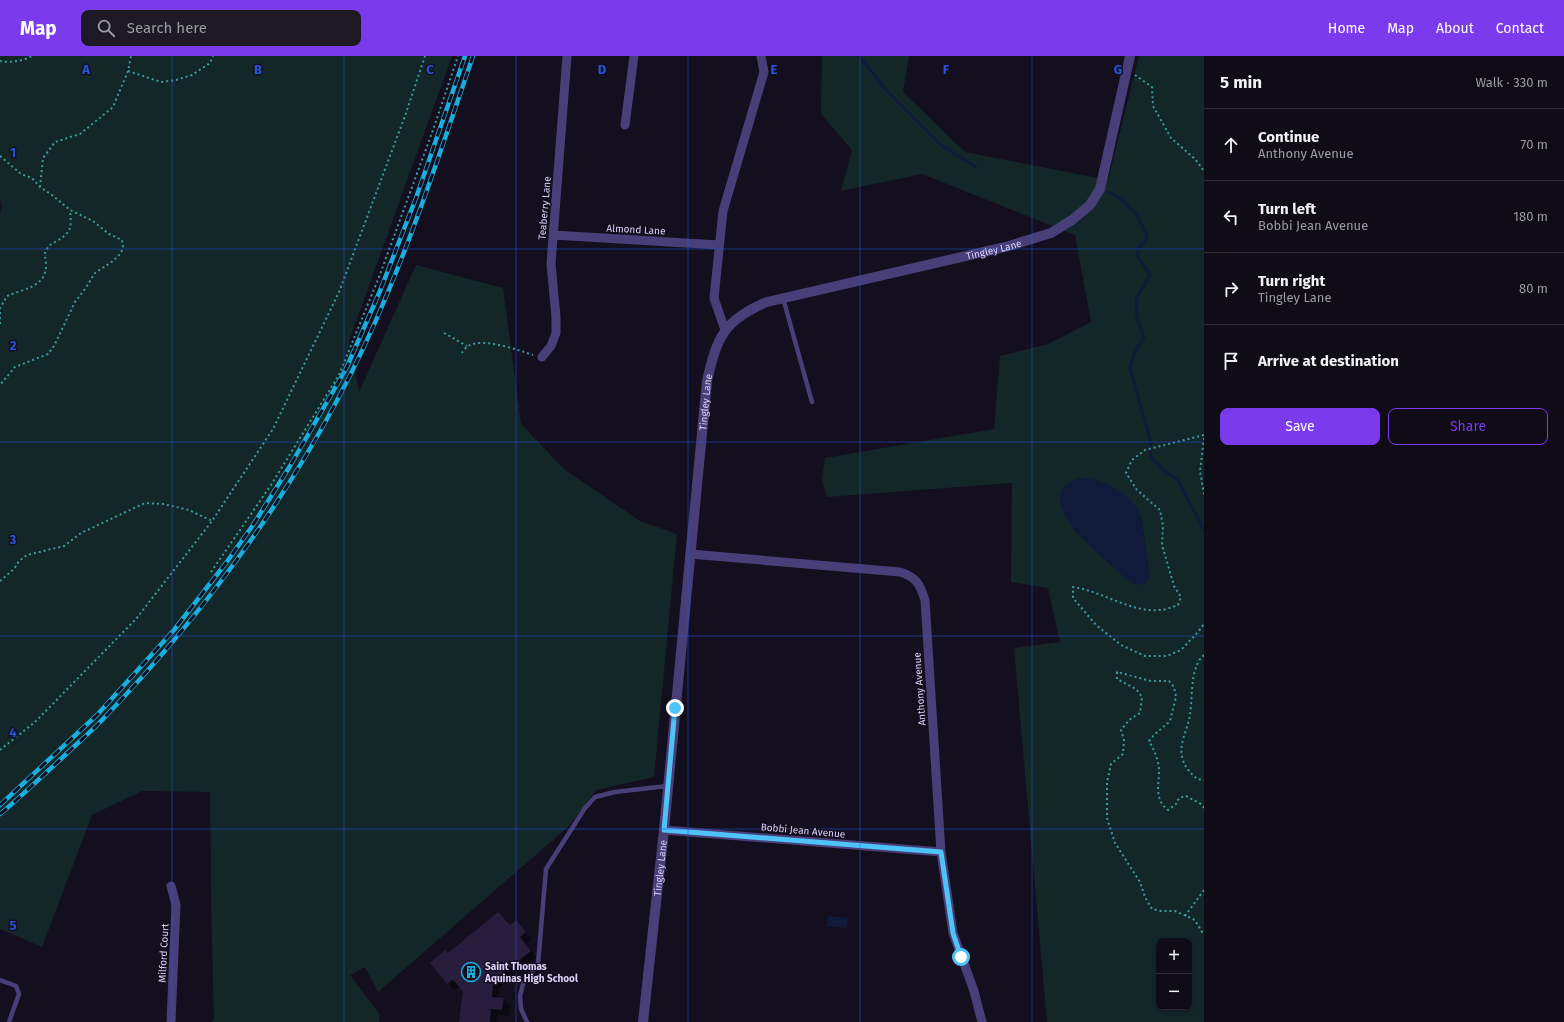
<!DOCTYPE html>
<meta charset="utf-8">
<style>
:root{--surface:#0f0b17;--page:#1d1924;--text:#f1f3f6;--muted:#9b9ba1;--line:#2f2b36;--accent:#7c3aed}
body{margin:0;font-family:"Fira Sans",sans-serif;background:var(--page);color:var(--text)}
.controls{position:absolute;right:12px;bottom:12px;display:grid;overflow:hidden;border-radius:8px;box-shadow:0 2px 6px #0003}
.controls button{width:36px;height:36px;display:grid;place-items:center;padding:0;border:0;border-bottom:1px solid var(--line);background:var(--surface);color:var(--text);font:20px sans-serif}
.stop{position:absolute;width:12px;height:12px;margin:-9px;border:3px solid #4fc3f7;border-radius:50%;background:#fff}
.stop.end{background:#4fc3f7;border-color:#fff;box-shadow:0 1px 4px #0008}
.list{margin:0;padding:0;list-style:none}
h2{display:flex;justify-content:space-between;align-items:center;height:52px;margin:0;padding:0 16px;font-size:17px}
h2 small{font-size:13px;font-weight:400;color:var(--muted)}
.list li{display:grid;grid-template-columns:26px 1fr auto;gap:12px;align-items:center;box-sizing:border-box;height:72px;padding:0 16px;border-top:1px solid var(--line)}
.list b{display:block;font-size:15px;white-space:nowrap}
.list p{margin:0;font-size:13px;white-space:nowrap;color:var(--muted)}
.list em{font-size:13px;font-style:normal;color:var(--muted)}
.actions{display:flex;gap:8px;padding:12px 16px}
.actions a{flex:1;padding:9px 0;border:1px solid var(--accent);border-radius:8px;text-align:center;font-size:14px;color:var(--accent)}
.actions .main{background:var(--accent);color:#fff}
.icon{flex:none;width:22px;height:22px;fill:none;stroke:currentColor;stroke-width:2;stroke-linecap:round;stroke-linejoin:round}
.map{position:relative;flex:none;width:1204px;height:966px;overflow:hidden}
header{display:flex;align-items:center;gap:24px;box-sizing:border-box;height:56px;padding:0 20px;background:var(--accent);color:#fff}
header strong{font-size:19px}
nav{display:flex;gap:22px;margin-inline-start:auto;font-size:14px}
.search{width:280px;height:36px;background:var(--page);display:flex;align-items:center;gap:10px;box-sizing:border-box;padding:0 14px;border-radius:8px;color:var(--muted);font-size:15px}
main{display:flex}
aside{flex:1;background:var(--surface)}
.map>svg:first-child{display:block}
.green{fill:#132628;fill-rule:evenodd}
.water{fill:#101b3c}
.shadow{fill:#0007}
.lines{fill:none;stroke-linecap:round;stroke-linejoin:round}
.stream{stroke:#101b3c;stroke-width:3}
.building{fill:#281d3d}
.path{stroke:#3b9ca4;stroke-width:2;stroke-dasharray:2 3;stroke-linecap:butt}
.service{stroke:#493f78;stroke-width:4.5}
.minor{stroke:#493f78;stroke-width:9}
.tertiary{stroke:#493f78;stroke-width:10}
.rail-casing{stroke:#1aaede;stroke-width:4.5}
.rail{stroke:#140f1f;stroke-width:3;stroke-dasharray:9;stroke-linecap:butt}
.route{stroke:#4fc3f7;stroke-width:5}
.grid{fill:none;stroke:#2755da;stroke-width:1;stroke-opacity:0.55}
.labels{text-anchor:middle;stroke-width:3;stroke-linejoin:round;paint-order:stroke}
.street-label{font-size:10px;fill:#dcd2fa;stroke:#140f1f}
.poi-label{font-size:10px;font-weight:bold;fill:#dcd2fa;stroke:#140f1f;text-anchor:start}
.grid-label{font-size:13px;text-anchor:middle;font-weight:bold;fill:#2755da;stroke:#140f1f;stroke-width:3;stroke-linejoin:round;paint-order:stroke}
</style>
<header>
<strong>Map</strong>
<div class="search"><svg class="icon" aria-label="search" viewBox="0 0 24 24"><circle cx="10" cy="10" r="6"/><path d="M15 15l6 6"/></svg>Search here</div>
<nav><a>Home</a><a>Map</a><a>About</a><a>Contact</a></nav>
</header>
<main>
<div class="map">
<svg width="1204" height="966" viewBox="0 0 1204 966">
<rect width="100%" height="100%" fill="#140f1f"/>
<path class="green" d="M0,0h452l-103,285 10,51 57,-127 87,23 18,136 43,45 76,52 37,13 -23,243 -58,13 -28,37 -190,165 -13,-25 -15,8 30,40 -1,7h-167l2,-2 -3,-120 -1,-108 -68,-1 -50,24 -50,132 -42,-18v-716l2,-6 -2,-10z
M822,0h87l-6,36 62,60 143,28 31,-124h65v966h-157l-33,-374 46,-6 -12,-54 -37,-6 1,-99 -185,14 -5,-18 3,-21 169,-29 6,-73 48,-12 43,-22 -16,-87 -153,-61 -81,17 11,-41 -31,-36zM1141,461l7,47 1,14 -15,6 -30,-25 -31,-30zM1159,885h30v66h-30z"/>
<path class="water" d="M1079,422c25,0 53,15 62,39 2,4 2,10 2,15 3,15 5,31 6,46l-4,6c-4,0 -9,1 -12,-1 -8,-4 -15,-12 -21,-18 -19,-15 -84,-71 -33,-87z
M828,860l20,2 -1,10 -20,-2z"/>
<path class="shadow" d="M510,870l12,2 9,11 -5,5 10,13 -37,31 -1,10 5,1 7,6 -2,11 -11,-1 -1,7h-36l4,-31 -4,-5 -6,4 -23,-27z"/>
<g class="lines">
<path class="stream" d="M859,0l29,36 54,54 34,21
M1108,136l9,4 19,18 11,21 -1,6 -7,6 -2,8 13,20 -14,24 1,18 7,20 -9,15 -5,16 20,71 1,18 12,13 14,9 27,51"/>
</g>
<path class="building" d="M498,856l12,13 6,-5 10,12 -6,5 11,14 -38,30 -1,16 12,1 -2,12 -11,-1 -1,13h-31l4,-31 -10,-11 -6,4 -17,-21 15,-13 3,3z"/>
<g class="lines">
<path class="path" d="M0,5c9,2 24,0 32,-5
M128,15l33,11 15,-2 16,-5 18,-12 3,-7
M1135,19l17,12 1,19 18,32 24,21 9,12
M0,100l21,18 11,4 8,9 12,8 18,15 23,11 16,13 13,6 1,7 -2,6 -8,8 -18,12 -10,16 -10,13 -21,44 -6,8 -33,13 -15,18
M40,131l3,-29 12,-16 25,-8 33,-27 15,-36 3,-15
M0,268v-16l7,-12c16,-7 40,-9 39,-32 0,-6 -3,-10 1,-15 2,-4 6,-6 10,-8 16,-10 14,-14 13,-31
M444,277l23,13
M462,297c1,-2 4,-6 6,-7 15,-9 50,4 65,9
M1204,379l-59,15 -13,10 -6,13 11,17 23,20 3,16 -1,19 12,41 7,11 -3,8c-6,2 -12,5 -18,5 -29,3 -58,-19 -87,-23v11l23,27 25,20 24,11h22l14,-6 17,-18 6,-8
M1204,382l-4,33 4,23
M211,516l60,-87 68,-110 40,-98 54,-147 25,-74
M0,525l14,-12 5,-8 8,-6 37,-9 17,-13 64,-30 18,1 26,6 23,11
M1204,599c-3,3 -6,6 -7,10 -7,15 -4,38 -8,55 -3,13 -11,26 -6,40 2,8 8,13 14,19l7,1
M0,694l35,-28 101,-103 76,-98 61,-92 66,-137 66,-176 20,-60
M1204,752l-3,-4 -15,-8 -7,2 -3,6 -8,6c-17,-13 -6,-31 -10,-48 -2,-8 -5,-14 -9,-21l5,-6 16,-14 6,-24 -2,-10 -5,-6h-18l-34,-9v7l19,10 6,8 -2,16 -11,7 -8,10 3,10 -1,14 -12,10 -4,18v36l8,25 25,39 5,15 7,12 9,2h14l20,9 7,12 2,1
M1185,860l19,-26"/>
<path class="service" d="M783,242l29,104
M0,924l16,6 3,8 -10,28
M527,966l-6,-13 -1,-13 3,-12 15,-20 8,-95 39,-61 10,-11 20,-5 52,-6"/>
<path class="minor" d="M625,69l9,-69
M553,179l166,10
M725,274l-11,-32 9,-87 41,-139 -3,-16
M542,301l9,-11 5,-13v-16l-5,-53 16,-208
M690,498l210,18c16,5 20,12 25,28l16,252 12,81 21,58 8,31
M664,774l277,22
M171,966l5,-117 -5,-19"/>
<path class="tertiary" id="s1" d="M643,966l21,-192 43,-449c10,-44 17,-61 60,-79l242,-56 42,-13 21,-13 18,-15 10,-16 30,-133"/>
<defs>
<path id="rail" d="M0,749l97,-90 77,-85 52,-67 27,-38 37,-59 56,-97 34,-78 36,-93 49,-142
M0,758c21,-17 41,-37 61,-55 14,-14 29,-26 43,-41 118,-123 219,-267 284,-426 32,-77 58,-157 85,-236"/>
</defs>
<use href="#rail" class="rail-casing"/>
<use href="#rail" class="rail"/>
</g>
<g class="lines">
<path class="route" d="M675,652l-11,122 277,22 12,81 8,24"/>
</g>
<path class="grid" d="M172,0v966M344,0v966M516,0v966M688,0v966M860,0v966M1032,0v966M0,193h1204M0,386h1204M0,580h1204M0,773h1204"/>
<defs>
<symbol id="building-ring" viewBox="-11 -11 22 22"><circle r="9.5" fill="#140f1f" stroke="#1aaede" stroke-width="1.5"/><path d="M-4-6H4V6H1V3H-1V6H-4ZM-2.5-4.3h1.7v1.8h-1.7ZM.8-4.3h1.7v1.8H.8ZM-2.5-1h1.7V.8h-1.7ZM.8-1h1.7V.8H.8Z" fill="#1aaede"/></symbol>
</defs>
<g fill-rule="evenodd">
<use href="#building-ring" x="460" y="905" width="22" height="22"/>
</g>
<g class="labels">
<g class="street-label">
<text transform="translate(544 152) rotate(-85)" y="4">Teaberry Lane</text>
<text transform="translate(636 173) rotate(3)" y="4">Almond Lane</text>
<text dy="4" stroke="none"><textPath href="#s1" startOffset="982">Tingley Lane</textPath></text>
<text dy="4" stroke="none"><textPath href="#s1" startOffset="623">Tingley Lane</textPath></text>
<text transform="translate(919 633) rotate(-94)" y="4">Anthony Avenue</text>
<text transform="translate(803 774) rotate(5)" y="4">Bobbi Jean Avenue</text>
<text dy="4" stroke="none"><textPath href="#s1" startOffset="155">Tingley Lane</textPath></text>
<text transform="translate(163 897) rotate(-87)" y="4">Milford Court</text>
</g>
<g class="poi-label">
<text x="485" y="914">Saint Thomas<tspan x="485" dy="12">Aquinas High School</tspan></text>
</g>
</g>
<g class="grid-label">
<text x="86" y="18">A</text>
<text x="258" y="18">B</text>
<text x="430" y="18">C</text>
<text x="602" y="18">D</text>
<text x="774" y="18">E</text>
<text x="946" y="18">F</text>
<text x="1118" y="18">G</text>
<text x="13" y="101">1</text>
<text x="13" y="294">2</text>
<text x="13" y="488">3</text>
<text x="13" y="681">4</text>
<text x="13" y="874">5</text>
</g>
</svg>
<div class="controls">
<button>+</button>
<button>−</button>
</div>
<div class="stop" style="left:961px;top:901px"></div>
<div class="stop end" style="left:675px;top:652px"></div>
</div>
<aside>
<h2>5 min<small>Walk · 330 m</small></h2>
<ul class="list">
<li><svg class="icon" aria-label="ahead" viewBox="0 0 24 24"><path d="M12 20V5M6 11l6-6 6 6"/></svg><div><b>Continue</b><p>Anthony Avenue</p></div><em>70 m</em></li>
<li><svg class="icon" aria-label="left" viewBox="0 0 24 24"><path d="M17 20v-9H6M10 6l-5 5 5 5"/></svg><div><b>Turn left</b><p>Bobbi Jean Avenue</p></div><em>180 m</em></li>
<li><svg class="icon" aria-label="right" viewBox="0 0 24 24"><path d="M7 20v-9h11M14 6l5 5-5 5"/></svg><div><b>Turn right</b><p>Tingley Lane</p></div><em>80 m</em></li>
<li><svg class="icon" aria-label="arrive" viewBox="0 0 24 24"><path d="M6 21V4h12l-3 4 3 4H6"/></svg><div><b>Arrive at destination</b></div></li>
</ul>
<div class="actions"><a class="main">Save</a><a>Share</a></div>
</aside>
</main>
